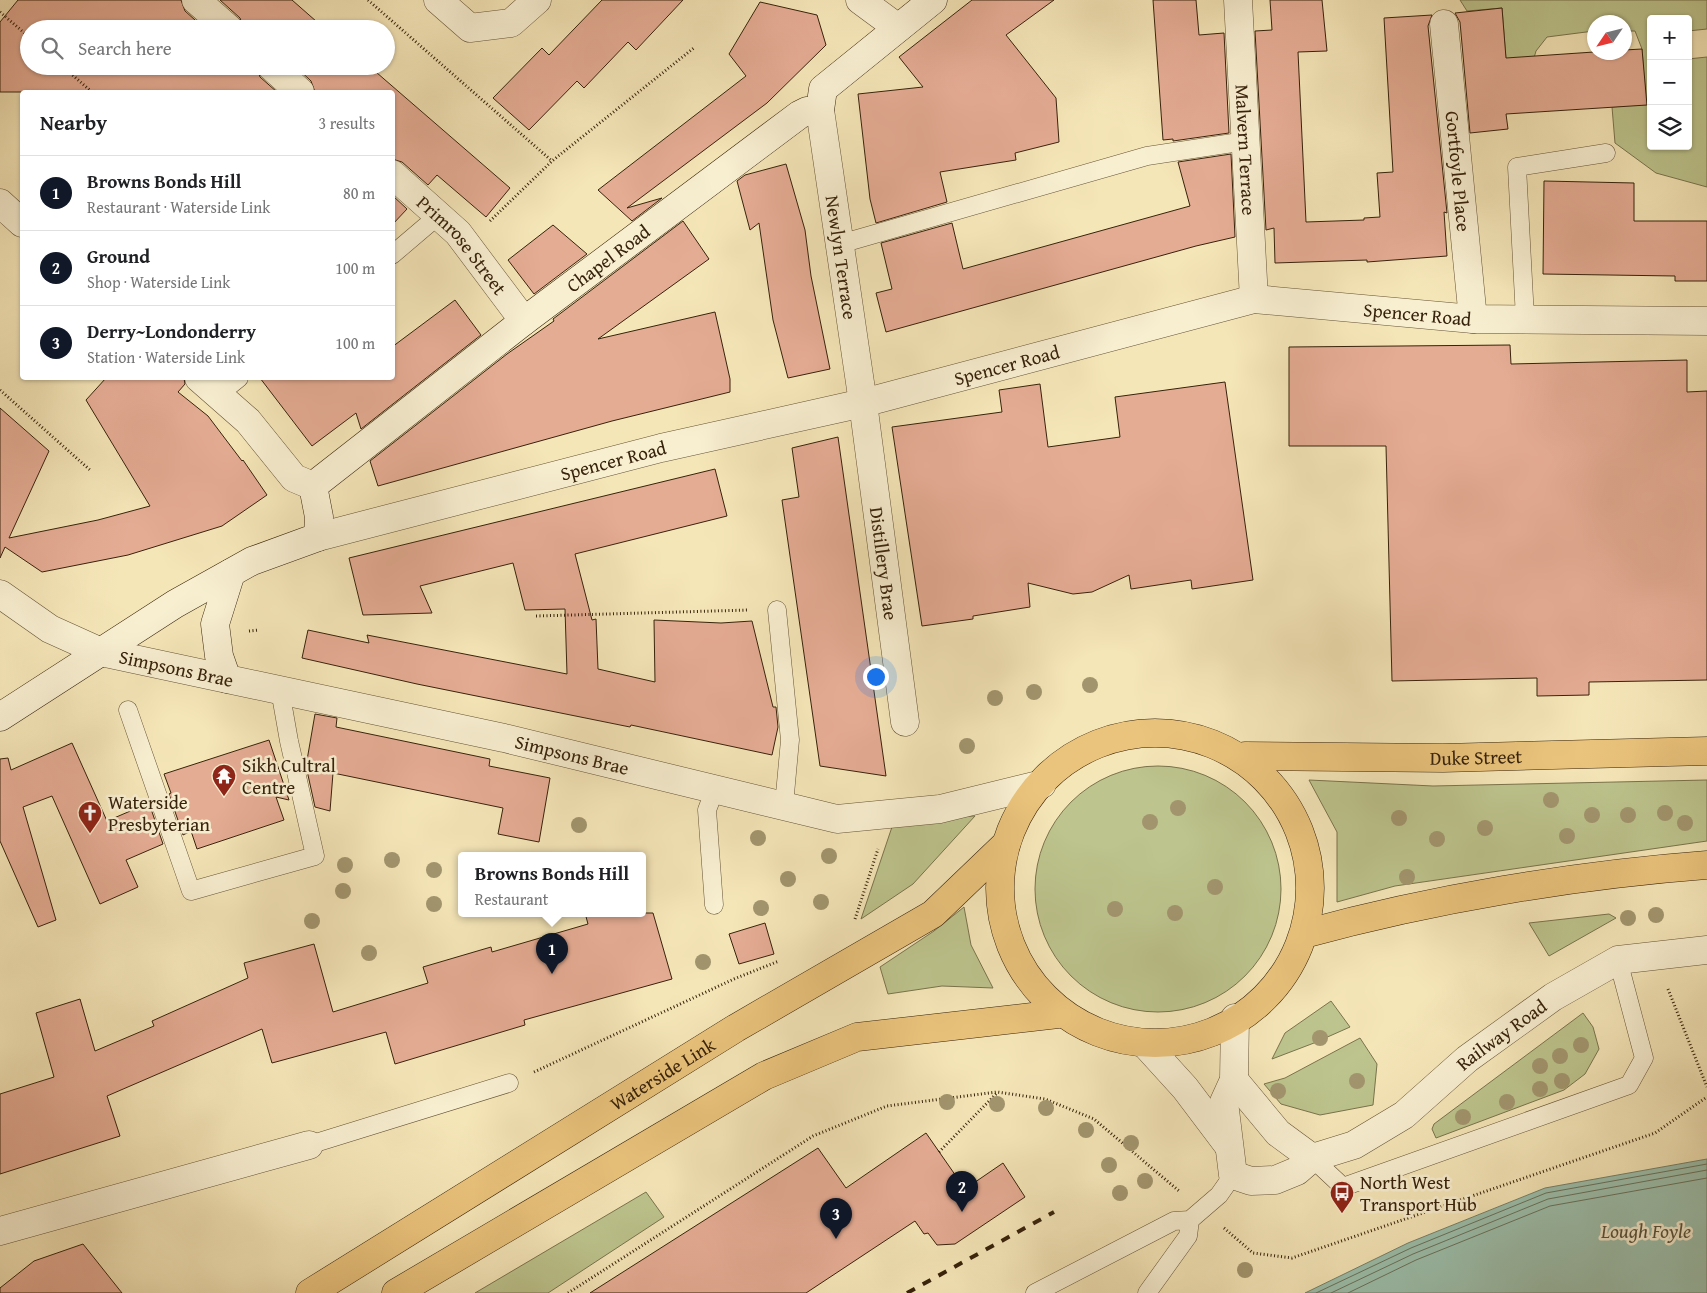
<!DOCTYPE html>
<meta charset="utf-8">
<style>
:root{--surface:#fff;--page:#f6f6f6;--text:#202124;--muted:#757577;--line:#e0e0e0;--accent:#111827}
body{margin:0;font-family:"Gentium Book Plus",serif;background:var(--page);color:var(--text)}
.controls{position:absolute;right:15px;top:15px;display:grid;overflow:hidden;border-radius:5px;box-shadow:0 1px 4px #0004}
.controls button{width:45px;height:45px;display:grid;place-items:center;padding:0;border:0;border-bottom:1px solid var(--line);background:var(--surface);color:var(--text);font:25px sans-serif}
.compass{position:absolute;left:1587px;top:15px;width:45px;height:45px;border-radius:50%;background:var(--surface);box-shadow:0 1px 4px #0004;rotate:235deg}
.you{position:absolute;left:875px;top:676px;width:18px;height:18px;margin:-12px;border:4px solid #fff;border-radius:50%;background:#1a73e8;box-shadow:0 0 0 8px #1a73e833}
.badge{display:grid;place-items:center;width:32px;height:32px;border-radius:50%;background:var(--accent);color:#fff;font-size:16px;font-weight:700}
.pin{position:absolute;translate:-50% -41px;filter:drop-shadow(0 1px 2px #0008)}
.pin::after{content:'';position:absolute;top:26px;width:18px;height:15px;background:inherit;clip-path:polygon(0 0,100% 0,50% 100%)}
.popup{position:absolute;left:458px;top:852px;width:188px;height:65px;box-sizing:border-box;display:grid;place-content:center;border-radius:5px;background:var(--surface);filter:drop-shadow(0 1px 4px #0005);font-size:16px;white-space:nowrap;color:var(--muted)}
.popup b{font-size:19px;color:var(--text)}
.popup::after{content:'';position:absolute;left:50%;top:100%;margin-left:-10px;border:10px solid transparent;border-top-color:var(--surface)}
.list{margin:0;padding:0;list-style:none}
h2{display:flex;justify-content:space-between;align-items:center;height:65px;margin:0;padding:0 20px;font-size:21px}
h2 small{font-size:16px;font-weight:400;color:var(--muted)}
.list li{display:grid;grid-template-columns:32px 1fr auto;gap:15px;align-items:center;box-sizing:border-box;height:75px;padding:0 20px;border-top:1px solid var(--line)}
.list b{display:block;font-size:19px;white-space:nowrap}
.list p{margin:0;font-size:16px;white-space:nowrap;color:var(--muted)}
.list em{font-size:16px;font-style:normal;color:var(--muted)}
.icon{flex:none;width:28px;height:28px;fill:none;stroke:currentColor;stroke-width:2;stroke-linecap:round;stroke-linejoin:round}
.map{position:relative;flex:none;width:1707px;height:1293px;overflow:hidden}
.search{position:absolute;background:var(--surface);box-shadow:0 1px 4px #0004;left:20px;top:20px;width:375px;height:55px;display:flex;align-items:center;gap:12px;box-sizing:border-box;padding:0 18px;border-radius:28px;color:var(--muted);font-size:19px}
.panel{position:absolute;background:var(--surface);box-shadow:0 1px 4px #0004;left:20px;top:90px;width:375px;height:290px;border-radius:5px}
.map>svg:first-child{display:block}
.green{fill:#bdc48d;stroke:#7a734c}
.water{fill:#9cc0ad;stroke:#74816c}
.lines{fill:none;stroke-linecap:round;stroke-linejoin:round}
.shore{stroke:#6a715c;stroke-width:1}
.building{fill:#e5ac94;stroke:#37220b}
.lane-casing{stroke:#665336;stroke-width:19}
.street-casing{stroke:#665336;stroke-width:29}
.secondary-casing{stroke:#37220b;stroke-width:29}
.highway-casing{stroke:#37220b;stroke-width:29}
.path{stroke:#37220b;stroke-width:3;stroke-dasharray:1 2.5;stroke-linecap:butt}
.lane{stroke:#f8efd1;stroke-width:18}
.street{stroke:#f8efd1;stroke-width:28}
.secondary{stroke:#f8efd1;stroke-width:28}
.highway{stroke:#eac37c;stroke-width:28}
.rail{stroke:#37220b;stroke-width:4;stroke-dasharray:9 9;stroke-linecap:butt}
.tree{fill:#a2956e}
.labels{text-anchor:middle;stroke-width:5;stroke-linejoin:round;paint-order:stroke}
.street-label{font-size:19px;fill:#37220b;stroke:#f8efd1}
.poi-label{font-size:19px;fill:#37220b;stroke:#f8efd1;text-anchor:start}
.water-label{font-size:20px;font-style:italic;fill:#55513c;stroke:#f8efd1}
</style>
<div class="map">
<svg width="1707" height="1293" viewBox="0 0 1707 1293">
<rect width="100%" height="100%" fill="#f5e6b8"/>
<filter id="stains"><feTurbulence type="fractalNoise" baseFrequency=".004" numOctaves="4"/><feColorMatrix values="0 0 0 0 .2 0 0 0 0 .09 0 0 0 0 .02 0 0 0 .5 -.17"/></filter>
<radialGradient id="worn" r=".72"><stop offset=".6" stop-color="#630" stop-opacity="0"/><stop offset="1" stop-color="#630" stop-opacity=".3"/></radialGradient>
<path class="green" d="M1460,0h247v29l-19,2v-12h-37v127h37v-87l19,-2v130l-51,-14 -41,-30 -3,-36 34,-3 -4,-55 -7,-18h-10l-1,-9h-30v9l-47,6 -11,14 -7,24 -22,-2 -5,-65 -35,3z
M1035 889a123 123 0 1 1 246 0a123 123 0 1 1-246 0Z
M1309,780l124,6 274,-6v61l-312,45 -58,16v-70z
M975,816l-62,68 -52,35 34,-101z
M964,907l7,38 22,43 -51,-2 -54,8 -8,-27 54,-36z
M1609,914l7,4 -67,38 -20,-33z
M1331,1001l19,26 -36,16 -42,16 13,-26z
M1583,1013l10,14 6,22 -14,25 -21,16 -128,48 -4,-9 2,-5z
M1360,1038l17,26 -4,41 -53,10 -39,-11 -17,-20 21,-6z
M646,1192l18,25 -116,76h-73z"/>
<path class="water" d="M1707,1159v134h-402l103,-50 137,-55z"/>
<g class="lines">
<path class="shore" d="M1316,1293l95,-45 135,-55 161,-29
M1331,1293l82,-39 135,-55 159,-29
M1348,1293l68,-33 134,-54 157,-28"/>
</g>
<path class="building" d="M18,0h163l4,11 20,18h-176v37h227l4,11 17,15h-277v-70z
M220,0h72l33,29h-81l-4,-11z
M602,0h81l-47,50 -8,-8 -44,46 -7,-7 -48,49 -36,-32 49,-50 7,7z
M972,0h82l-48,35 50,63 3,44 -44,11 1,7 -76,12 7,30 -71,21 -6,-24 -12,-105 65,-7 -24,-30z
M1153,0h43l3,35 25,-2 5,100 -56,8v-2l-10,1z
M1270,0h52l5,51 -29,1 8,170 58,-2v-2l16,-1 -3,-44 16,-1 -9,-154 48,-3 -4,11 19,187 -3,-1 3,44 -80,6v-2l-92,3 -1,-35 -8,2 -11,-199 17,-1z
M760,2l57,13 9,30 -59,58 -140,105 35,-10 -30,23 -34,-31 148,-114 -17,-22z
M1502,8l4,50 88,-6h30v-2l18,-1 5,56 -141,9 2,15 -38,4 -10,-111 -5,-9z
M295,66h74l141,122 -24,29 -49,-42 -9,10 -26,-23 -10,-3v-67h-77l-4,-11z
M1231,154l4,83 -39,9 -310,86 -10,-39 16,-4 -11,-46 71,-20 11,46 227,-63 -12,-44z
M786,164l19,66 6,46 19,93 -42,9 -15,-58 -14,-97 -9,7 -13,-49 8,-6z
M1544,181l90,2v38h73v60h-32v-5l-132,-2z
M392,195l15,14 -15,16z
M683,221l26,38 -111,80 117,-27 15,67v13l-118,29 -234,65 -8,-25 137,-107 47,-33 -1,-2z
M553,225l34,29 -53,40 -26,-34z
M455,300l26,35 -120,94 -5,-16 -44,33 -52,-68h132v-31z
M1510,345l1,19 176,-4v32l20,-1v289l-118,2v13l-52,1v-18l-145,3 -6,-235h-97v-99z
M106,378h78l1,6 -7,8 30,24 34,45 1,-1 24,35 -45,31 -94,29 -86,17 -37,-25 -5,11v-150l49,43 -40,87 89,-18 52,-14 -64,-106z
M1225,382l28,198 -61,9 -1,-9 -60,9 -2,-14 -37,17 -19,2 -45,-11 2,24 -57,9v3l-51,7 -30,-199 110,-15 -3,-22 41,-6 8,63 72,-10 -5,-40z
M838,437l48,339 -66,-10 -38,-266 17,-3 -7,-49z
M715,469l12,47 -152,38 17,66 4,-1 2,50 57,13 -1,-62 67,3 31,-2 21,86h3l2,20 -6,28 -141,-30 -1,2 -213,-43 -115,-26 6,-28 61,13 -2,-8 200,39 -2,-65 -40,1 -12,-47 -93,23 12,27 -69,2 -14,-57z
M315,714l22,4 -1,9 154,32 -1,7 61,12 -11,64 -41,-8 5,-26 -170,-35 -3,38 -15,-4 -9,-41z
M269,740l20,60 -13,-3 8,23 -87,29 -6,-18 -8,4 -14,-41 2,-1 -7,-19z
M72,743l35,78 42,-18 14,41 -37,16 12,27 -38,17 -48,-108 -29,11 33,113 -18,7 -38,-86v-82l8,-1 3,12z
M585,913h68l19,66 -148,41 1,5 -130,39 -9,-32 -114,31 -10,-34 -155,67 13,40 -120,38v-80l54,-17 -18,-64 44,-14 15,52 59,-25 -2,-5 96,-43 -4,-15 70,-19 19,68 95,-29 -5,-16 68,-20 1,5 96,-28z
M765,923l9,31 -35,10 -10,-30z
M926,1133l39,56 38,-26 22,34 -70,47 -18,1 -9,-12 -4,1 -9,-13 -109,72h-216l228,-145 28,40z
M83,1244l39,49h-122v-5l34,-27z"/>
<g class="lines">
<defs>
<path id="lane" d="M840,244l307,-88 99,-15
M392,255l47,-40
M1525,318l-8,-151 89,-14
M219,394l20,-16
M777,610l13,130 -6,65
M128,710l63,181 124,-35 -26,-115 -9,-51
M714,905l-7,-95 8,-21
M309,1145l200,-62
M1312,1158l31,29 286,-102 15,-27 -26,-98
M1035,1293l139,-72 16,-1 29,-25 14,-20
M1147,1293l41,-57 2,-16"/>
<g id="street">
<path d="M196,0l33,29"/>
<path d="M438,0l32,28 41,-5 26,-23"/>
<path d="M860,0l38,28"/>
<path id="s1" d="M1238,0l16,299"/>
<path id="s2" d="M1444,24l29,295"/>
<path d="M271,66l29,26"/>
<path id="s3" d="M820,110l43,293 42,319"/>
<path id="s4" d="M392,174l66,59 66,88"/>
<path d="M0,203l22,20"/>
<path d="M199,378l49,43 46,57 19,8"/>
<path id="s5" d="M318,537l343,-89 202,-45 391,-104 219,20 234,2"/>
<path id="s6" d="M0,594l50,35 51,23 403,86 333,81 103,-10 102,-25"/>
<path id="s7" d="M1235,1018l-1,62 -10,22 9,73 18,6 24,-1 22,-9 15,-13 42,-13 50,-30 63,-56 86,-62 65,-37 89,-10"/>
<path d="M1145,1044l40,44 43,57"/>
<path d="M1234,1080l44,53 34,25"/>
<path d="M0,1231l309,-86"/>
</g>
<g id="secondary">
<path d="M227,679l-8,-23 -4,-32 16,-51"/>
<path id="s8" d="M0,717l175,-113 77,-43 66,-24 1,-20 -6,-31 211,-165 275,-206 8,-4 13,-1 3,-21 110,-89"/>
</g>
<g id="highway">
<circle cx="1155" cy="888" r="155"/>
<path id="s9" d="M1245,756l198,2 264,-7"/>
<path d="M1304,934c127,-35 271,-59 403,-69"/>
<path id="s10" d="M310,1293l426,-265 197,-114 73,-70"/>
<path d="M396,1293l368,-217 93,-39 201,-23"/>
</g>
</defs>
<use href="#lane" class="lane-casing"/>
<use href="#street" class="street-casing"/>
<use href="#secondary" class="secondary-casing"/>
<use href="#highway" class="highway-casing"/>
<path class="path" d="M368,0l184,161
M0,12l29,25
M62,66l30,26
M490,221l62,-60 143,-114
M0,390l90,80
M536,616l213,-6
M249,631l10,-1
M855,919l23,-70
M1668,989l39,98
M534,1072l200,-93 45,-18
M939,1152l58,-59
M1224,1228l29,25 39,5 363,-125 52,-36
M568,1293l245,-157 74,-30 110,-14 48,7 49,20 85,72"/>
<use href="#lane" class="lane"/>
<use href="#street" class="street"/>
<use href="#secondary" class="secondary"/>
<use href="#highway" class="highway"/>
<path class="rail" d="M907,1293l147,-81"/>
</g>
<g class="tree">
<circle cx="1090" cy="685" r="8"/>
<circle cx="1034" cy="692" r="8"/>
<circle cx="995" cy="698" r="8"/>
<circle cx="967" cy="746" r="8"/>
<circle cx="1551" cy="800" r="8"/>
<circle cx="1178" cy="808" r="8"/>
<circle cx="1665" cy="813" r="8"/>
<circle cx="1592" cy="815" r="8"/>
<circle cx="1628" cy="815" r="8"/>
<circle cx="1399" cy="818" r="8"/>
<circle cx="1150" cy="822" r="8"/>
<circle cx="1685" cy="823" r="8"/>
<circle cx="579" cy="825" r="8"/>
<circle cx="1485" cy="828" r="8"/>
<circle cx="1567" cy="836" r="8"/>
<circle cx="758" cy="838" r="8"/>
<circle cx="1437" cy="839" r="8"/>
<circle cx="829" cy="856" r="8"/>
<circle cx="392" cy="860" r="8"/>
<circle cx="345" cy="865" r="8"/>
<circle cx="434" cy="870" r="8"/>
<circle cx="1407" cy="877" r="8"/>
<circle cx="788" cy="879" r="8"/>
<circle cx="1215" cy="887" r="8"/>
<circle cx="343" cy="891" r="8"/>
<circle cx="821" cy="902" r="8"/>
<circle cx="434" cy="904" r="8"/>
<circle cx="761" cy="908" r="8"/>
<circle cx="1115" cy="909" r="8"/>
<circle cx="1175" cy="913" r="8"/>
<circle cx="1656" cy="915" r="8"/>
<circle cx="1628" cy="918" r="8"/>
<circle cx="312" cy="921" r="8"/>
<circle cx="369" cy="953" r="8"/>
<circle cx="703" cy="962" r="8"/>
<circle cx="1320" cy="1038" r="8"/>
<circle cx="1581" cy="1045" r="8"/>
<circle cx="1560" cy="1056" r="8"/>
<circle cx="1540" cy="1066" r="8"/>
<circle cx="1357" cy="1081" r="8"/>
<circle cx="1562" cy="1081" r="8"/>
<circle cx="1540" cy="1089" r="8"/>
<circle cx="1278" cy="1091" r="8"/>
<circle cx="947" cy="1102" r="8"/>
<circle cx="1507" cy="1102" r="8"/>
<circle cx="997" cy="1104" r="8"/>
<circle cx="1046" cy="1108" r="8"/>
<circle cx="1463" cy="1117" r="8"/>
<circle cx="1086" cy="1130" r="8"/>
<circle cx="1131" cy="1143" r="8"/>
<circle cx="1109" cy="1165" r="8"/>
<circle cx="1145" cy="1181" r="8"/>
<circle cx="1120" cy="1193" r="8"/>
<circle cx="1245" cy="1270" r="8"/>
</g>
<defs>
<symbol id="temple-pin" viewBox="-11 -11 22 30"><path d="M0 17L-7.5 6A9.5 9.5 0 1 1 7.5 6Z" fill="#8f2418" stroke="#f8efd1"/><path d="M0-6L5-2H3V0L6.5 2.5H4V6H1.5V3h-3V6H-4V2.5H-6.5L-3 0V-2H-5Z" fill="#fff"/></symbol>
<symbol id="church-pin" viewBox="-11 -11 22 30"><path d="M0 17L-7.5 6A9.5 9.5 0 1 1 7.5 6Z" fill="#8f2418" stroke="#f8efd1"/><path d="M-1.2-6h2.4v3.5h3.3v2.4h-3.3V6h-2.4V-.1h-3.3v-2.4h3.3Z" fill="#fff"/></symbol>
<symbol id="bus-pin" viewBox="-11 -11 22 30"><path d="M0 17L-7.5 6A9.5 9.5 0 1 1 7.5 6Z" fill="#8f2418" stroke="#f8efd1"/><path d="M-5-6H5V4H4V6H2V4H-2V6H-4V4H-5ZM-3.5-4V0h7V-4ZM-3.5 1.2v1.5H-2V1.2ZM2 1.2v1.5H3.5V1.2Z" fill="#fff"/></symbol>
</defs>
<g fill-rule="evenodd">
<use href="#temple-pin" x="210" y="762" width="28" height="38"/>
<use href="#church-pin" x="76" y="799" width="28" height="38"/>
<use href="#bus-pin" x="1328" y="1179" width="28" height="38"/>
</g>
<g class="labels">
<g class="street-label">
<text dy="7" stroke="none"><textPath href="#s1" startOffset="150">Malvern Terrace</textPath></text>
<text dy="7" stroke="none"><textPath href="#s2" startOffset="148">Gortfoyle Place</textPath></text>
<text dy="7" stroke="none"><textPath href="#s4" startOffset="100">Primrose Street</textPath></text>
<text dy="7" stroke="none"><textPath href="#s3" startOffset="149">Newlyn Terrace</textPath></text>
<text dy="7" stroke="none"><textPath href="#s8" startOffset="791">Chapel Road</textPath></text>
<text dy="7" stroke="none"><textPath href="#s5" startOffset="1130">Spencer Road</textPath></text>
<text dy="7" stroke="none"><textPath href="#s5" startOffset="710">Spencer Road</textPath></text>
<text dy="7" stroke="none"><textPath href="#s5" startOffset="305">Spencer Road</textPath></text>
<text dy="7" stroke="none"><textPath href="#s3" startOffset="458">Distillery Brae</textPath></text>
<text dy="7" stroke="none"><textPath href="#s6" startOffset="194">Simpsons Brae</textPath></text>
<text dy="7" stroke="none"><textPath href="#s6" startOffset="599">Simpsons Brae</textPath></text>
<text dy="7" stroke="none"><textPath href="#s9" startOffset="231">Duke Street</textPath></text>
<text dy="7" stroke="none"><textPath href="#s7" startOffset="475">Railway Road</textPath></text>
<text dy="7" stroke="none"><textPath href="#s10" startOffset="415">Waterside Link</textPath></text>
</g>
<g class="poi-label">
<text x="242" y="772">Sikh Cultral<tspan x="242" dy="22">Centre</tspan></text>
<text x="108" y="809">Waterside<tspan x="108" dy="22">Presbyterian</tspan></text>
<text x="1360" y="1189">North West<tspan x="1360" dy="22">Transport Hub</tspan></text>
</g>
<g class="water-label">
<text x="1646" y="1238">Lough Foyle</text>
</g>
</g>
<rect width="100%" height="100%" filter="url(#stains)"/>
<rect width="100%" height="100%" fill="url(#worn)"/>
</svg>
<div class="controls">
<button>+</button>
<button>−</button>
<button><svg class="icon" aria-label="layers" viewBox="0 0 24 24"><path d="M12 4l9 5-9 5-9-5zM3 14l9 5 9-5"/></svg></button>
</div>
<svg class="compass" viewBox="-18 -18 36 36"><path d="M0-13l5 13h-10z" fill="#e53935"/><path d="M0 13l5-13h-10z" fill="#757577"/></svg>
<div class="you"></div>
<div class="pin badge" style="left:552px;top:974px">1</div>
<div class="popup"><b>Browns Bonds Hill</b>Restaurant</div>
<div class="pin badge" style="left:962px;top:1212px">2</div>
<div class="pin badge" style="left:836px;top:1239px">3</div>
<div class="search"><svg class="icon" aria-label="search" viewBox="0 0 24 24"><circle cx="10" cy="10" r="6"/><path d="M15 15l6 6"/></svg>Search here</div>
<section class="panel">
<h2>Nearby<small>3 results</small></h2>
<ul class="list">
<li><span class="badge">1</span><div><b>Browns Bonds Hill</b><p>Restaurant · Waterside Link</p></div><em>80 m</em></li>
<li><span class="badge">2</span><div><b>Ground</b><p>Shop · Waterside Link</p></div><em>100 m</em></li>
<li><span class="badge">3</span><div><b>Derry~Londonderry</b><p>Station · Waterside Link</p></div><em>100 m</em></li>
</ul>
</section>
</div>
